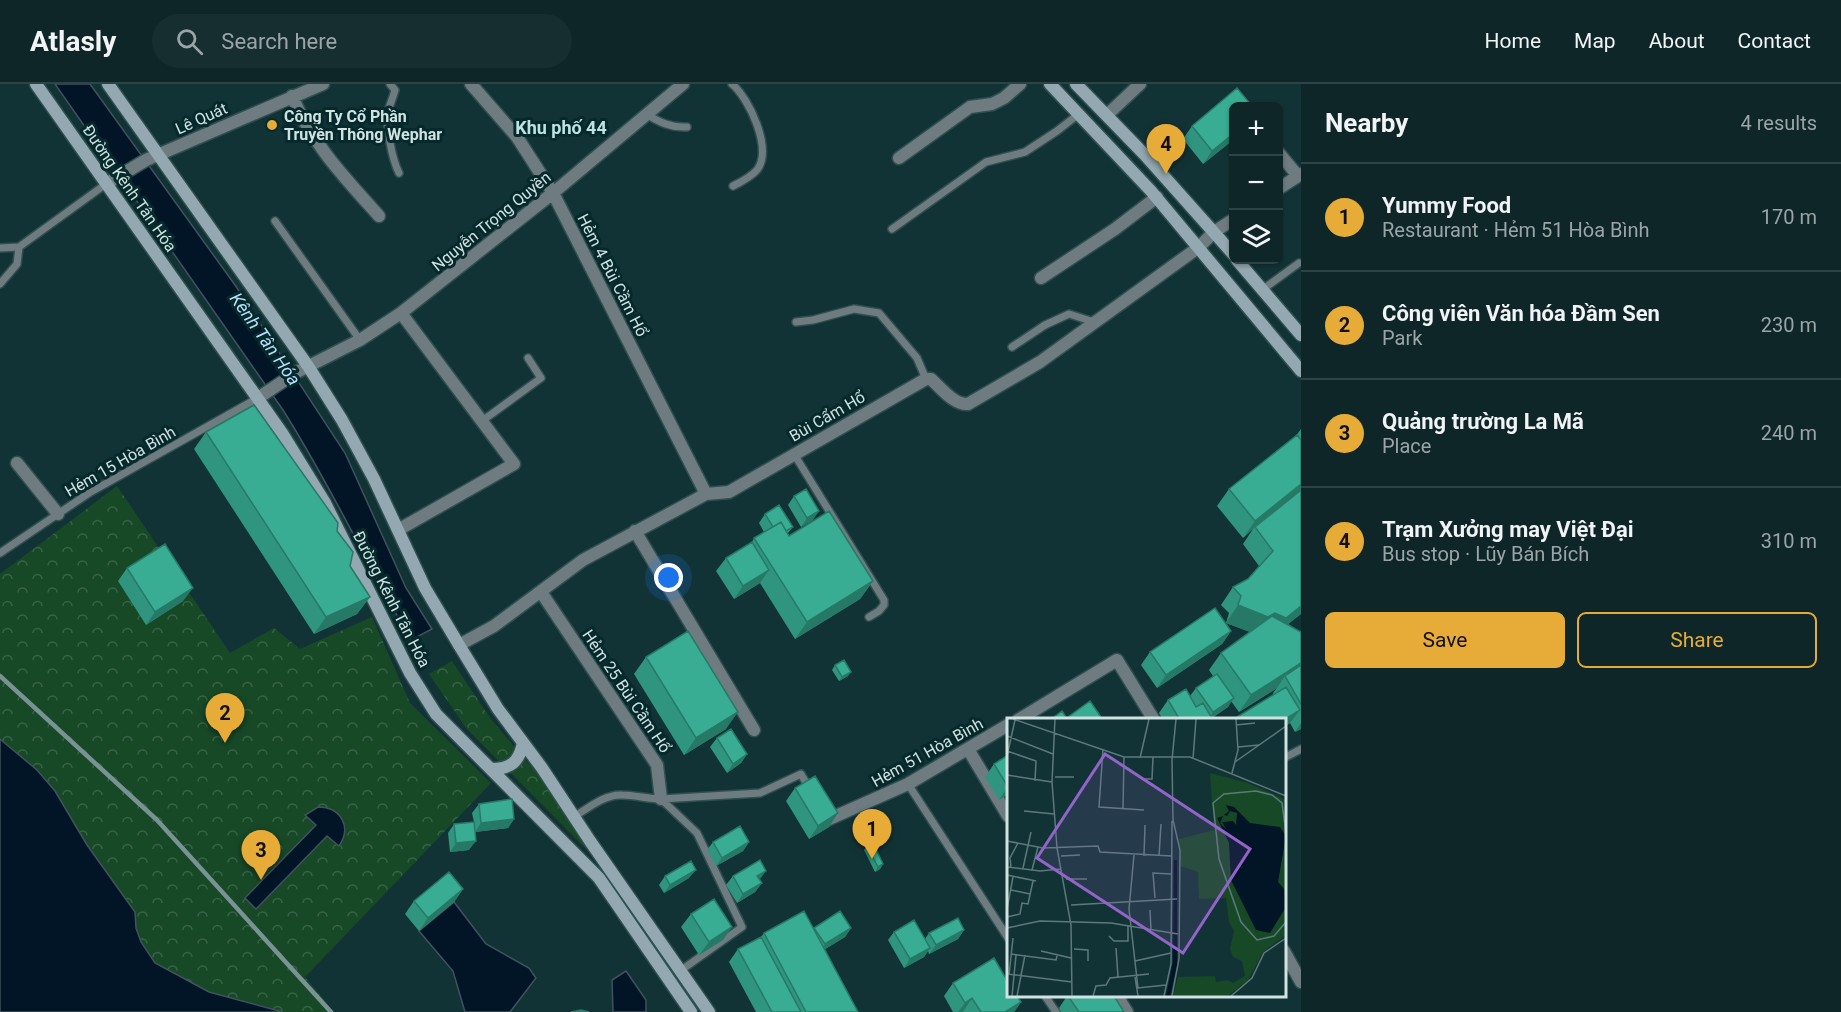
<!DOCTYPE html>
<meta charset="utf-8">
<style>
:root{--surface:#0e2628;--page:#172e30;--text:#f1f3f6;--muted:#9ba5a8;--line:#2e4345;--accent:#e7ac37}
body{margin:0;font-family:Roboto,sans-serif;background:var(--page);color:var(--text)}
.controls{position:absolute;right:18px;top:18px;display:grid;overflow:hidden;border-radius:9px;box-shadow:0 2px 4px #0004}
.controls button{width:54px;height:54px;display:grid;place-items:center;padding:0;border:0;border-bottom:2px solid var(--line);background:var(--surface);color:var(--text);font:30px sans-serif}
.you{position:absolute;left:669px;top:494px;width:21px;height:21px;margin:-15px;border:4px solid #fff;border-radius:50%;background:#1a73e8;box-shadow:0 0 0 9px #1a73e833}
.badge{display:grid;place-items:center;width:39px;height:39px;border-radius:50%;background:var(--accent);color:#111;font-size:20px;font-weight:700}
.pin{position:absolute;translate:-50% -50px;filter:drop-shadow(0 2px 3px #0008)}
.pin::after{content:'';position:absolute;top:32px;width:21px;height:18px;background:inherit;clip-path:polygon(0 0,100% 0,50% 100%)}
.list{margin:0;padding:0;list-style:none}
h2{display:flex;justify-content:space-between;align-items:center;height:78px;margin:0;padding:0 24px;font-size:26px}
h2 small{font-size:20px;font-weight:400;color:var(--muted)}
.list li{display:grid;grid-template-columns:39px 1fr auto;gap:18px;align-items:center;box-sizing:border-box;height:108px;padding:0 24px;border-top:2px solid var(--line)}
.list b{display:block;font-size:22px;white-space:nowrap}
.list p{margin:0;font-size:20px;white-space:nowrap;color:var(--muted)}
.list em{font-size:20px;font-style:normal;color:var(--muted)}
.actions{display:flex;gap:12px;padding:18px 24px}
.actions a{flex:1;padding:14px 0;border:2px solid var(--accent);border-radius:9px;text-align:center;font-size:21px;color:var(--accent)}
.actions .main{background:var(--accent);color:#111}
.icon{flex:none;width:33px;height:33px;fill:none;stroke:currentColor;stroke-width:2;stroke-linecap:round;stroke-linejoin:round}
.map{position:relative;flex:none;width:1301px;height:928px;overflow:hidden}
header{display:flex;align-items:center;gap:36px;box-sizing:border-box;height:84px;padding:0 30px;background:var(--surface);border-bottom:2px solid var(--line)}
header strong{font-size:28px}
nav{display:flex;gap:33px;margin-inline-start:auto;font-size:21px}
.search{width:420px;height:54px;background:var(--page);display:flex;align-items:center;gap:15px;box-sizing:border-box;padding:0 21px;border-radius:33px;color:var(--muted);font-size:22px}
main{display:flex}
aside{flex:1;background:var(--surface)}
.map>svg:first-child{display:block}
.park{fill:url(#park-crowns)}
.water{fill:#021526;stroke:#40525f;stroke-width:1.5}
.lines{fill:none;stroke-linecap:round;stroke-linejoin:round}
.lane-casing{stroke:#304f51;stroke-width:10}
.street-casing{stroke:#304f51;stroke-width:15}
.secondary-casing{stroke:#304f51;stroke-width:15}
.lane{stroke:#6e7c81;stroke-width:7}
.street{stroke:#6e7c81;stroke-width:12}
.secondary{stroke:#93a8b0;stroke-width:12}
.rail{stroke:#799293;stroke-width:4.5}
.wall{fill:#30957e}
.shaded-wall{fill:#277967}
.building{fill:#38ad93;stroke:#277967;stroke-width:1.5}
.poi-dot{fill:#e7ac37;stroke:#06292b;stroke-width:2}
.labels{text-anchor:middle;stroke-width:6;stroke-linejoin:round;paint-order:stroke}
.poi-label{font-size:16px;font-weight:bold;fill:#d0e2e3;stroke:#06292b;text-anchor:start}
.street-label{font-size:16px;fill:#d0e2e3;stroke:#06292b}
.neighbourhood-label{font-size:18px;font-weight:bold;fill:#bce2e3;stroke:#06292b}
.water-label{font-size:18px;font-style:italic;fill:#bcdefd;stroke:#06292b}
.inset-road{fill:none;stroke:#5e797b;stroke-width:1.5}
.view{fill:#9463ca;fill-opacity:0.15;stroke:#9463ca;stroke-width:3}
.inset-edge{fill:none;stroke:#d0e2e3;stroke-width:3}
</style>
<header>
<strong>Atlasly</strong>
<div class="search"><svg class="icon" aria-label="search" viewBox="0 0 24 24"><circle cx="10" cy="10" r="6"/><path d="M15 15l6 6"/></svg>Search here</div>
<nav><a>Home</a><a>Map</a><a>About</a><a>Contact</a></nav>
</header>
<main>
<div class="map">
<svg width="1301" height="928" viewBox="0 0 1301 928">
<defs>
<pattern id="park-crowns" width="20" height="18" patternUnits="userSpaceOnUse" patternTransform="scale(1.5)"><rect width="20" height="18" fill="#174927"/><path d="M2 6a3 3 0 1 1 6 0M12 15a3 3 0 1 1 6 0" fill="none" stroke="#386346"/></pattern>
</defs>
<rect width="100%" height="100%" fill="#123335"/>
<path class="park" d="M117,402l113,167 44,-25 26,21 72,-32 38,86 81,80 -186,194 29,35h-334v-438z
M452,577l38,57 84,99 11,18 5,18 -124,-125 -37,-54z"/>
<path class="water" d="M55,0h35l145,201 110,168 61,135 26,41 -21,11c-44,-76 -81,-156 -128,-230z
M0,655l37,31 18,21 32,54 48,67 1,16 5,14 14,21 54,29 74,20h-283z
M318,723c23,0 34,20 21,39l-12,-10 -71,73 -11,-11 71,-73 -11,-10z
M454,818l32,42 43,24 7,10 -26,34h-45l-12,-41 -34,-40z
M626,887l20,29v12h-33l-1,-32z"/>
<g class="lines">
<defs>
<path id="lane" d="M390,0l5,6c-2,8 -6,16 -7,23 -2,15 4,46 11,60
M732,0c17,14 41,65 25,86 -6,7 -16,12 -24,16
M646,30c13,8 25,14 41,13
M275,137l85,119
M892,145l94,-67 39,-10 32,-21 23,-18
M0,164l19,-1
M0,200l17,-20 2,-17 87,-63
M1262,206l37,-27
M796,238l17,-2 41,-11 25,4 38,45 9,21
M1012,263l33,-22 24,-11 25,8
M482,337l59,-43 -13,-20
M794,370l90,146v5l-5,6 -10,6
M0,469l89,-60 169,-95
M1284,674l17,-9
M908,700l100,154
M661,715l36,34 45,94 -62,44
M574,733c14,-9 31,-23 48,-22 13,0 26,4 39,4l99,-6 41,-19 9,16
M1045,912l11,16"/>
<path id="street" d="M471,0l46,53 36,56 153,301
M292,12c20,48 53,82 87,120
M1107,31l33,-31
M1278,68l20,24
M899,74l71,-51 22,-3 12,-6 16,-14
M106,100l40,-24 177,-76
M1278,105l23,-15
M1041,194l74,-49 42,-32
M258,314l39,-26 63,-32 41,-27 152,-120 130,-109
M17,379l41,51
M398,446l116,-66 -113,-151
M635,447l119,199
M541,508l116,173 4,34
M459,561l35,-19 89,-66 123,-66 23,-2 197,-113h5c10,9 23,26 37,25l72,-42 159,-115 15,-15 20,-13
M1018,636l99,-60 37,60
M968,665l40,67
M827,736l81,-36 100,-59
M1284,867l17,31
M1117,912l10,16"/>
<path id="secondary" d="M36,0l246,349 43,70 85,170 26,41 163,164 92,134
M108,0l200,282 34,54 32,59 51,109 34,57 39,64 44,59 48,73 119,171
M1050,0l101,107 150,180
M1076,0l69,71 89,100
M1237,176l64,75
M491,685c20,0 28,-7 32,-26"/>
</defs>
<use href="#lane" class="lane-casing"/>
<use href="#street" class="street-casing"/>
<use href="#secondary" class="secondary-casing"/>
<use href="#lane" class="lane"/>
<use href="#street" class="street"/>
<use href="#secondary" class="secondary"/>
<path class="rail" d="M0,592l157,144 174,192"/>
</g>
<path class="wall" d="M1192,42l41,14 -30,24 -20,-25z
M1301,345v185l-13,10 13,8v97l-6,3 -5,-9 -6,4v-7l-11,-27 4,-5 -38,24 -8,-11 -3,6 -16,11 1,2h-50l-4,-7 9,-13 22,-4 6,-8 17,-12 -4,-6 12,-17 29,-21 -24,-9 3,-10 -8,-8 12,-18 15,-8 11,-13 -16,-22 10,-15 -10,9 -26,-32 12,-17 66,-52z
M206,348l131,99 13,35 20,31 -13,17 -43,20 -120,-185z
M794,412l19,24 -12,7 -13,-22z
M765,430l28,13 -5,6 1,3 84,45 -13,18 -65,40 -35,-56 -26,16 -18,-28 10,-13 26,-16 2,-4 10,-6 -5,-9z
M127,484l56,33 -37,24 -28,-44z
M1231,547l-9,13 -65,44 -16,-23 9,-13z
M646,573l80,72 -42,26 -50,-81z
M835,581l13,11 -9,5 -7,-11z
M717,654l30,16 -6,9 -14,10 -17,-26z
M1008,671v39l-9,6 -14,-23 9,-13z
M795,704l34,39 -20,12 -23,-38z
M479,720l35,15 -6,9 -33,4 -6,18 -19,2 -2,-19 6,-9 20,-2 -2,-9z
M713,758h36l-6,9 -27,15 -9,-16z
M867,762l16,18 -3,5 -5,3 -11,-22z
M665,792l24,2 -25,15 -5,-8z
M733,792l26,4 3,3 -7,9 -18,11 -11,-18z
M463,805l-9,13 -35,29 -14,-17 9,-13z
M691,830l32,26 -24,15 -18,-28z
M814,844h37l-6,9 -20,12 33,63h-102l-27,-50 9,-13 23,-12 3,-4 49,-4z
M964,846l-6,9 -29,15 -1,-3 -4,6 -20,11 -16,-28 6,-8 31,7 4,-6z
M953,899l68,19 -7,10h-61l-9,-16z
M1067,912h47l10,16h-63l-2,-4z"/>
<path class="shaded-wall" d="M1233,50v6l-30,24 9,-13z
M1301,400v7l-46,36 -12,11 12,-17z
M819,427l-6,9 -12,7 6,-9z
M769,486l-9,13 -26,16 9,-13z
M873,497l-13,18 -65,40 12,-17z
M193,504l-10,13 -37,24 9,-13z
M370,513l-13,17 -43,20 12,-17z
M1238,521l37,8 26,-7v8l-27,21 -18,-1 -30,-11z
M1231,547l-9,13 -65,44 9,-13z
M1301,579v9l-16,4 -8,12 -38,24 12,-17z
M851,588l-3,4 -9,5 3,-4z
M1234,614l-6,9 -20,13 5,-8z
M1300,626l-10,13 -6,4v-7z
M738,628l-12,17 -42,26 12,-17z
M1301,639v6l-6,3z
M747,670l-6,9 -14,10 6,-9z
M1008,703v7l-9,6z
M838,729l-9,14 -20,12 9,-13z
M514,735l-6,9 -33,4 6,-9z
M476,757l-7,9 -19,2 6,-9z
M749,758l-6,9 -27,15 6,-8z
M883,780l-3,5 -5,3 3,-5z
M696,786l-7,8 -25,15 6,-8z
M766,787l-6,8 -9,6 6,-9z
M762,799l-7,9 -18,11 6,-9z
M463,805l-9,13 -35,29 9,-13z
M732,843l-9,13 -24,15 10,-13z
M851,844l-6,9 -26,16 6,-9z
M964,846l-6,9 -29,15 7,-9z
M930,864l-6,9 -20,11 6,-9z
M972,914l-9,14h-5l7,-9z
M1021,918l-7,10h-9z"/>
<path class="building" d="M1237,4l15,18h-19v28l-21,17 -20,-25z
M254,321l84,118 -1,8 16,21 -3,14 20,31 -44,20 -120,-185z
M1297,351l4,5v44l-46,37 -26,-32z
M806,405l13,22 -12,7 -13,-22z
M1301,406v116l-15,12 -11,-5 -7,4 -30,-12 3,-9 -8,-9 15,-8 25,-28 -18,-24z
M779,421l14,22 -7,4 -5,-9 -8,5 -8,-13z
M829,427l44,70 -66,41 -53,-84 27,-16 8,14z
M752,458l17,28 -26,16 -17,-28z
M165,460l28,44 -38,24 -28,-44z
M1215,524l16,23 -65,44 -16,-23z
M1272,532l29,16v31l-50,32 -30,-42z
M688,547l50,81 -42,26 -50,-81z
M844,576l7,12 -9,5 -7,-12z
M1301,581v39l-16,-28z
M1217,590l17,24 -21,14 -17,-24z
M1286,603l14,23 -16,10h-52z
M1186,605l10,18 7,-4 10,17h-33l-12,-20z
M1090,617l13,19h-34l-1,-3z
M1062,627l6,9h-18z
M731,645l16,25 -14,10 -16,-26z
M1008,671v32l-14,-23z
M815,692l23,37 -20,13 -23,-38z
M512,715l2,20 -33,4 -2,-19z
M474,738l2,19 -20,2 -2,-19z
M740,742l9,16 -27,16 -9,-16z
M873,759l10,21 -5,3 -11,-21z
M760,776l6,11 -9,5 5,7 -19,11 -10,-18z
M691,777l5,9 -26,15 -5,-9z
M449,788l14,17 -35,29 -14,-17z
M714,815l18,28 -23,15 -18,-28z
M804,827l54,101h-52l-42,-79z
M840,827l11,17 -26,16 -11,-16z
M958,834l6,12 -28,15 -7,-12z
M914,836l16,28 -20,11 -16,-27z
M761,853l40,75h-29l-34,-63z
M994,874l14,24v14h9l4,6 -16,10h-24l-9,-14 -7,5 -12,-20z
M1068,912h46l10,16h-45z
M581,926l8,2h-18z"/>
<circle class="poi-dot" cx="272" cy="41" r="6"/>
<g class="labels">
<g class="poi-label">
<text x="284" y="38">Công Ty Cổ Phần<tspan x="284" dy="18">Truyền Thông Wephar</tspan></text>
</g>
<g class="street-label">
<text transform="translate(201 34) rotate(-24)" y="6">Lê Quát</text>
<text transform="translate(130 104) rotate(55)" y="6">Đường Kênh Tân Hóa</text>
<text transform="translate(491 137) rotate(-39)" y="6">Nguyễn Trọng Quyền</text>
<text transform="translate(613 191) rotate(63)" y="6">Hẻm 4 Bùi Cầm Hổ</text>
<text transform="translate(827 332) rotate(-30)" y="6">Bùi Cẩm Hổ</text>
<text transform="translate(120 377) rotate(-30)" y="6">Hẻm 15 Hòa Bình</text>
<text transform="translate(392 515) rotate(63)" y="6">Đường Kênh Tân Hóa</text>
<text transform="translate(627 607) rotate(56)" y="6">Hẻm 25 Bùi Cầm Hổ</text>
<text transform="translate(927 668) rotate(-29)" y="6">Hẻm 51 Hòa Bình</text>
</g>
<g class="neighbourhood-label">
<text x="561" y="50">Khu phố 44</text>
</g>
<g class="water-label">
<text transform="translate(265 255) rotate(55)" y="6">Kênh Tân Hóa</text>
</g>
</g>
<g transform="translate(1007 634)">
<rect width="279" height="279" fill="#123335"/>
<path d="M203,55l38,10 38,17v135l-23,17 -15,28 -20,16h-55l5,-19 37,-1 1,6 12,-2 5,3 12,-7 -3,-15 -9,-4 -3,-8 4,-18 -5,-9 -3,-24 -27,1 -1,-27 -18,-6 -1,-27 35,-9z" fill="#174927"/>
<path d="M219,87l8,2 16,16 30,4 6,9 -8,46 6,7 2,18 -16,26 -14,-3 -25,-50 -2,-37 -12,-25 6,-2 -3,7 6,6 -4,-7 11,-1 3,4 1,-12 -7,-2 -1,2 -2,3 -3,-1 5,-4zM167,142h3v105l-7,31h-4l7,-34z" fill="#021526"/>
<path class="inset-road" d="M6,1l111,38h66l96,39M48,1l-3,63 5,66 14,77 1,71M229,7l19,-2M0,18l46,18M231,29l21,-2M96,31l-4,58 45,3M0,33l29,10 -1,20M0,38l8,-36M133,40l9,-39M186,41l3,-40M228,44l51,-36M225,55l6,-23 -2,-31M0,57l45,7M48,59h19M137,61h8l1,-22M116,90l1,-51M17,93l30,3M279,115l-4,-30 -10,-8 -16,-4 -32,3 -11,9 6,56 22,63 16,18 17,-4 12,-14M0,123l36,7 55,-2 2,6 72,4M127,137l-5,54 9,79 28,-3M54,138l19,-1M137,138l1,-31M152,138l2,-32M0,149l33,4 21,-2M4,149l-1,-9 8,-15M16,150l8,-36M25,152l6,-23M0,157l29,6M59,161h21M4,172l19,4M148,180l-2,-25 18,1M64,187l106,-6M0,191l6,-32M143,192l1,20M0,199l13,-3 2,-11 6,1 5,-23M0,210l33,-7 71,2 67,11M102,218l5,5h14v-15M109,230l2,29M67,231l14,1v11M34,233l30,7M4,236l45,6 1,-4M128,243l36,-8M0,256l65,8M2,257l4,-37M128,259l3,19M5,278l4,-41M10,278l8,-41M86,278l3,-10 10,-1 4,-7 39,-4M157,278l7,-32 1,-143M165,278l7,-37 1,-109 -7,-30 -1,-60 4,-41M224,278l21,-18 12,-25 22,-15"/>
<path class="view" d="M98,36l145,95 -67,104 -146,-95z"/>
<rect width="279" height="279" class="inset-edge"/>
</g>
</svg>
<div class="controls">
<button>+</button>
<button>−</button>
<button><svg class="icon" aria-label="layers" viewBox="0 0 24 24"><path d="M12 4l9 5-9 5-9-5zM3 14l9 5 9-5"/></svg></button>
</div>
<div class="you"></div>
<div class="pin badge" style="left:872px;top:775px">1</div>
<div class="pin badge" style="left:225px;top:659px">2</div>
<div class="pin badge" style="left:261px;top:796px">3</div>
<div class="pin badge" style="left:1166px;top:90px">4</div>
</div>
<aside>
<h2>Nearby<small>4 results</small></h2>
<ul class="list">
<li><span class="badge">1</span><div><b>Yummy Food</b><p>Restaurant · Hẻm 51 Hòa Bình</p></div><em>170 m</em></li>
<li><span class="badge">2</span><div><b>Công viên Văn hóa Đầm Sen</b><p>Park</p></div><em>230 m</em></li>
<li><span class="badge">3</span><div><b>Quảng trường La Mã</b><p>Place</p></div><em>240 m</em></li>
<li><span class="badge">4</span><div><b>Trạm Xưởng may Việt Đại</b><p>Bus stop · Lũy Bán Bích</p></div><em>310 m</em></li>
</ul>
<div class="actions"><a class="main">Save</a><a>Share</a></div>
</aside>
</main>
